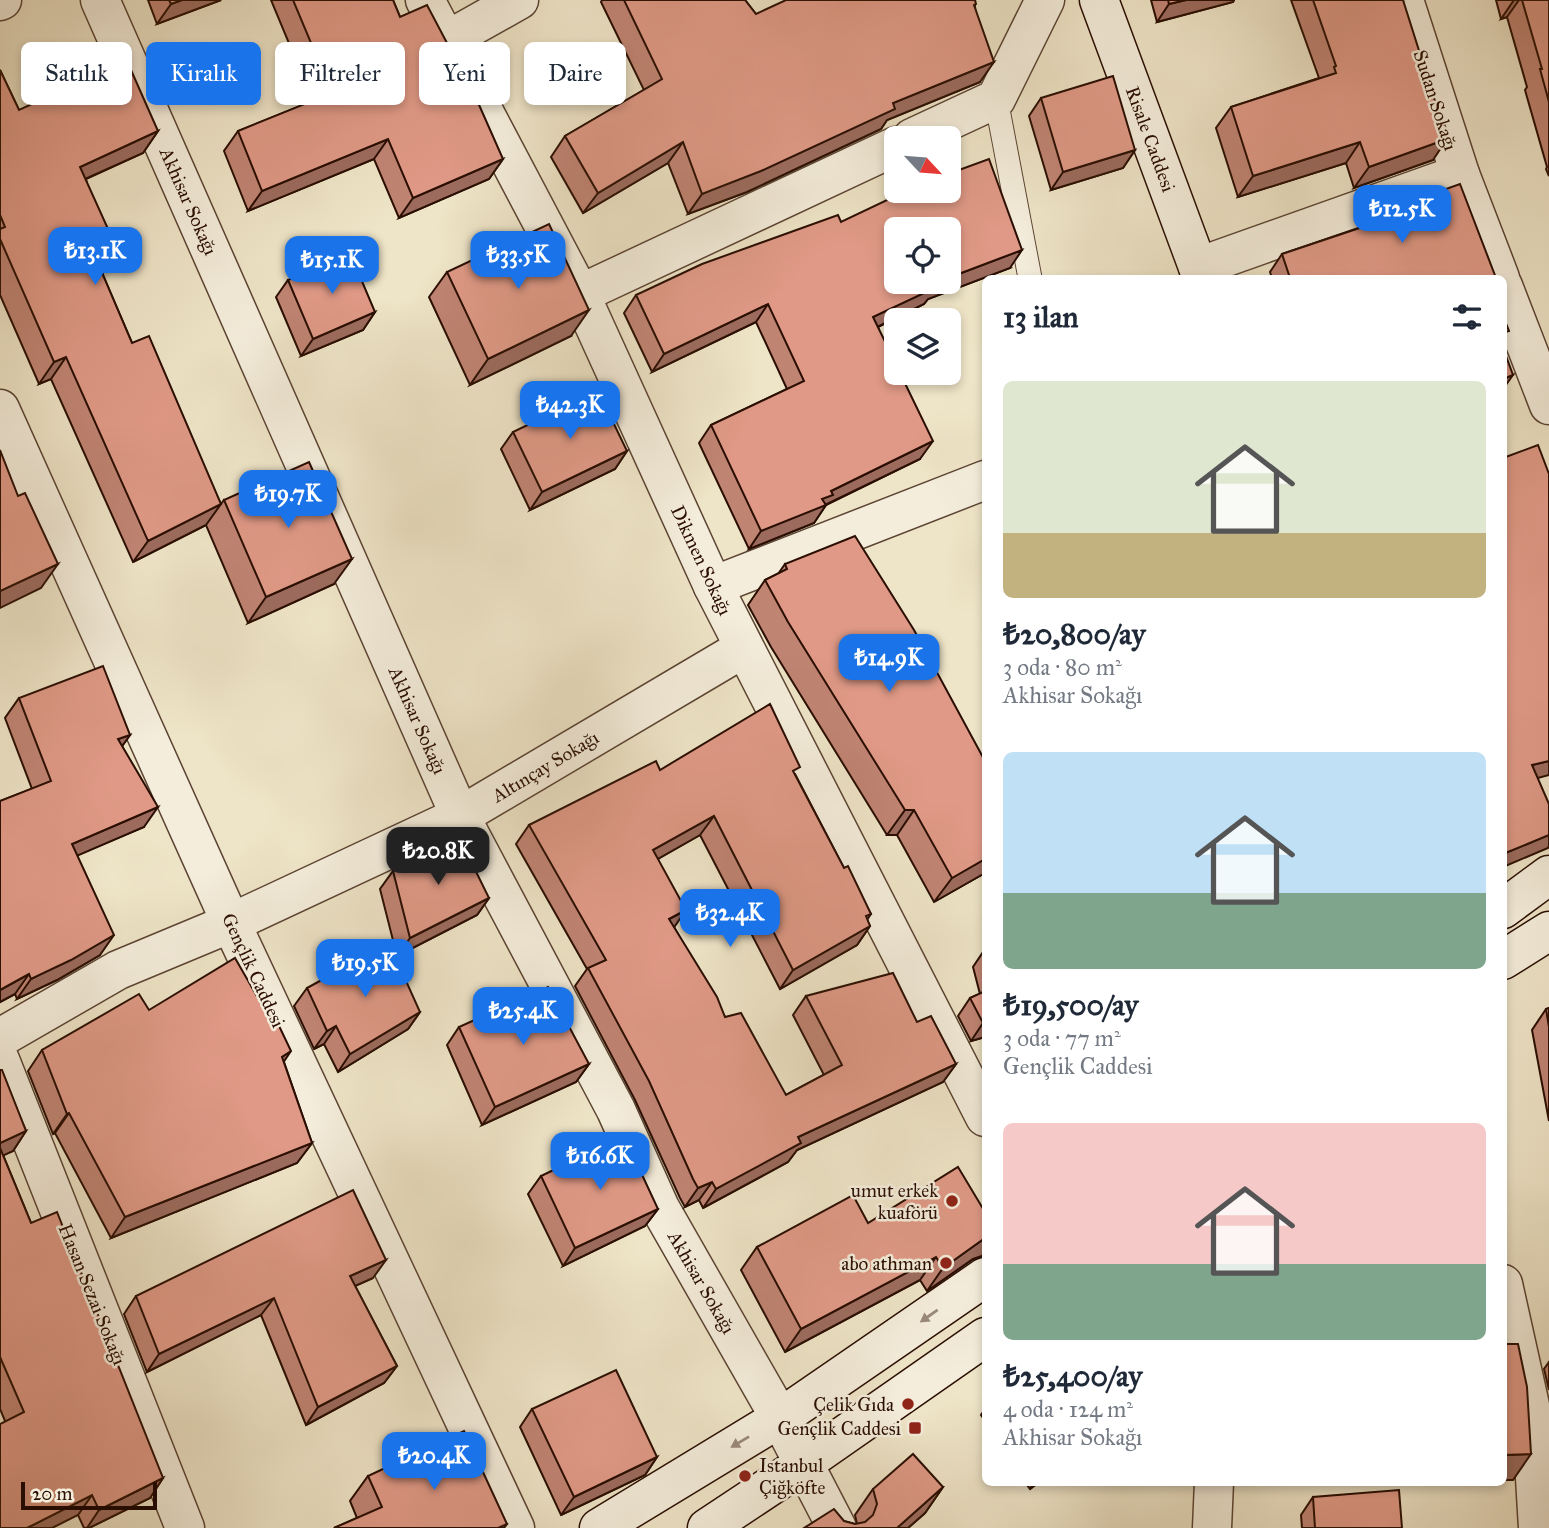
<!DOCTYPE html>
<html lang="tr">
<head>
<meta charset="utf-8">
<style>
  :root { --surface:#fff; --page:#f6f6f7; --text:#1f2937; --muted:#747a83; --accent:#1a73e8 }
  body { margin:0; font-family:"IM FELL Great Primer",serif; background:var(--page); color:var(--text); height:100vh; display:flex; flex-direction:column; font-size:26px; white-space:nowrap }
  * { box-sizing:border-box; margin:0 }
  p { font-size:23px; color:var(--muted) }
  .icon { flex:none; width:38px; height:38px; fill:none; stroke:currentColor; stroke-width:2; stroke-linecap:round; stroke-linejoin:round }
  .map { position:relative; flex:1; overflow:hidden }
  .drawer { position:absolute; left:982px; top:275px; width:525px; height:1211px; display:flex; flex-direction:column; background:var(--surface); border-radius:10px; box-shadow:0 4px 10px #0003 }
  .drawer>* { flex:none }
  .banner { position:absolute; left:21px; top:42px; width:665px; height:63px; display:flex; gap:14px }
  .needle { width:46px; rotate:116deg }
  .buttons { position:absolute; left:884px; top:126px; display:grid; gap:14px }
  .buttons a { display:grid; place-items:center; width:77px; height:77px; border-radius:10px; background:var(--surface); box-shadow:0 4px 10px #0003; font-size:35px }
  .scale { position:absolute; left:21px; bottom:18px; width:136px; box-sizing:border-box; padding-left:7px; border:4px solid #2a0e02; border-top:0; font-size:19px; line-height:24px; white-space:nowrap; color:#2a0e02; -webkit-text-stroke:5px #f4eddb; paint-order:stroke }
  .price { position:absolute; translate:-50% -60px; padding:0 16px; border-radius:14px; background:var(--accent); color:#fff; font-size:23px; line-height:46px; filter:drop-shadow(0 2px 4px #0008) }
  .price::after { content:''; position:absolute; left:50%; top:42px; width:21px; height:16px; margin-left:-10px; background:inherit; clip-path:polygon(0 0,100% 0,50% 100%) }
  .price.current { background:#222; color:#fff }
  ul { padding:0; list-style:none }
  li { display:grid; align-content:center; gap:14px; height:371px; padding:0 21px }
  li span { display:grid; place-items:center; height:217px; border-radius:10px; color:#555 }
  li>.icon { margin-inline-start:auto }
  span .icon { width:126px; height:126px; fill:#fffc; stroke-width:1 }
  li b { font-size:30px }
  h2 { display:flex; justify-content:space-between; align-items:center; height:84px; padding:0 21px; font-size:30px }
  .pill { padding:0 24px; border-radius:10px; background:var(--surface); box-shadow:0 4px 10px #0003; font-size:24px; line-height:63px }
  .pill.current { background:var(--accent); color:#fff }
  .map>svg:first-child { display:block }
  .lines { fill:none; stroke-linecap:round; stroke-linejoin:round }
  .lane-casing { stroke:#5b4433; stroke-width:25 }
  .street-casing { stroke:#5b4433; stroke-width:41 }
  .secondary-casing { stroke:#2a0e02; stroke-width:41 }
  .lane { stroke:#f4eddb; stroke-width:23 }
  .street { stroke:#f4eddb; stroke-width:38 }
  .secondary { stroke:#f4eddb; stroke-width:38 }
  .wall { fill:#c08473; stroke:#2a0e02; stroke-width:2 }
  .shaded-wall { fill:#9c6b5e; stroke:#2a0e02; stroke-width:2 }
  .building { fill:#df9986; stroke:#2a0e02; stroke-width:2 }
  .oneway { fill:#998979 }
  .poi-dot { fill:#8f2418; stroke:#f4eddb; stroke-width:2.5 }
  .labels { text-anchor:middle; stroke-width:5; stroke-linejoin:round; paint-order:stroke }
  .street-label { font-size:19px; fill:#2a0e02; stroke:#f4eddb }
  .poi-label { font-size:19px; fill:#2a0e02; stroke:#f4eddb; text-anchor:end }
</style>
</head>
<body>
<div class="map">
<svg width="1549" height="1528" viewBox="0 0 1549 1528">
  <rect width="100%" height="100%" fill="#eee4c7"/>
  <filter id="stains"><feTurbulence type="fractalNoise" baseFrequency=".00286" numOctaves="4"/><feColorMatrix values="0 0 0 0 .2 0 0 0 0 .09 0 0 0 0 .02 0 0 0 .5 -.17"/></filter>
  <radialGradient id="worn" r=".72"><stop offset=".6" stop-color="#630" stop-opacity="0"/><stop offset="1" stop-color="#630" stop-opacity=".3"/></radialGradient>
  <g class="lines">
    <defs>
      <polyline id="lane" points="996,99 1030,278"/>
      <g id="street">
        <polyline points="100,0 460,816 616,1110 660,1208 780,1418 837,1528"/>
        <polyline points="425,0 580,294 713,586 985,1117"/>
        <polyline points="1404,0 1460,174 1500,278"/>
        <polyline points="0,1 2,0"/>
        <polyline points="446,41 519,0"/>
        <polyline points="912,138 996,99 1045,0"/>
        <polyline points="1198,267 1460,174"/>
        <polyline points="1503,286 1549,405"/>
        <polyline points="580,294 896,146"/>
        <polyline points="0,409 231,923 515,1528"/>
        <polyline points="713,586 985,480"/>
        <polyline points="0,1038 118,970 231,923 460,816 744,648"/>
        <polyline points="0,1060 185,1528"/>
        <polyline points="1503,1284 1531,1410 1538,1528"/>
        <polyline points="1212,1528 1214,1482"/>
      </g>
      <g id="secondary">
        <polyline points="1099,0 1202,278"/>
        <polyline points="1503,909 1549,875"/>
        <polyline points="1503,960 1549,931"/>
        <polyline points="599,1528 780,1418 985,1277"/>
        <polyline points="707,1528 790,1473 985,1337"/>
      </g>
    </defs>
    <use href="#lane" class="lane-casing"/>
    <use href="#street" class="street-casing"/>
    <use href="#secondary" class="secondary-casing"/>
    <use href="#lane" class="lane"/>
    <use href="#street" class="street"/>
    <use href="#secondary" class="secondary"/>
  </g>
  <g class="wall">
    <polygon points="148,0 221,0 157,24"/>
    <polygon points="271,0 393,0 400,17 503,159 489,179 399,218 374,159 248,211 224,151 238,131 313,101"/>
    <polygon points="602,0 745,0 756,14 975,6 980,82 887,120 881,129 747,192 688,214 668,163 583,213 551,157 565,136 644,90 601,2"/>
    <polygon points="1151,0 1234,0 1233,2 1157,22"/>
    <polygon points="1291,0 1403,0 1433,160 1354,188 1346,163 1238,197 1216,128 1231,107 1319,78"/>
    <polygon points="1496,0 1549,0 1549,176 1546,169 1547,167 1525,90 1527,87 1507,17 1501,19"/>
    <polygon points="0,70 19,110 158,131 143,153 86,179 103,273 102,273 132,343 221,504 224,500 334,584 248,623 206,525 133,562 51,379 39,384 0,295"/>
    <polygon points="1041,98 1135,150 1123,168 1051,190 1029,116"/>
    <polygon points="1381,212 1496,278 1272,278 1270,272 1282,254 1373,223"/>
    <polygon points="841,222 1010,268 928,299 924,304 878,327 920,459 826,505 814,523 749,549 699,443 711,425 787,389 756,322 652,372 624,313 636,295"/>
    <polygon points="447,272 571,336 470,385 429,297"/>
    <polygon points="288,280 375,312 363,330 301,356 276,297"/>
    <polygon points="513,432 627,451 615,469 530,510 501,449"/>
    <polygon points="785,564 985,873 934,902 897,835 887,835 771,647 748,605 765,580 778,574"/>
    <polygon points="19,698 130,735 122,746 144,827 77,855 100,955 57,980 17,999 15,994 0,1002 0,801 32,789 5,718"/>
    <polygon points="660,770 795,774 844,868 871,914 867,920 870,926 857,945 780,989 700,835 658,859 674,927 725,1017 786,1095 824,1075 793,1015 806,996 917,1022 956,1064 943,1082 797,1150 788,1162 703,1208 699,1200 685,1207 680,1198 635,1100 575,986 587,969 516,844 529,825"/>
    <polygon points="393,871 489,898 477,915 397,956 380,889"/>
    <polygon points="985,949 985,1037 971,1041 958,1016 970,998 980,994 973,967"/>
    <polygon points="307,988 420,1012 408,1029 338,1072 324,1044 314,1049 294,1006"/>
    <polygon points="1549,1008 1549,1121 1532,1030 1546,1009"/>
    <polygon points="149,1010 284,1062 312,1143 297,1163 111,1238 55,1133 53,1134 28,1071 42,1050"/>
    <polygon points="459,1027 589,1064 576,1082 482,1125 447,1045"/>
    <polygon points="0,1070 26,1131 13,1151 3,1155 31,1223 163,1478 150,1498 89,1528 84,1528 78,1515 5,1421 0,1409"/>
    <polygon points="541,1176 658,1209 645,1226 563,1266 528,1194"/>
    <polygon points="868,1223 982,1256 973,1259 927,1291 920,1280 785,1352 741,1270 757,1247"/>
    <polygon points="373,1278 355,1286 397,1366 384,1383 306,1425 261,1315 147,1372 124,1314 136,1296"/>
    <polygon points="1549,1362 1549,1390 1544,1369"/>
    <polygon points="532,1409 657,1457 645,1475 561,1515 520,1427"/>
    <polygon points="985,1409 985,1421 981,1415"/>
    <polygon points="368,1476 507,1524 504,1528 334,1528 357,1518 350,1501"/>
    <polygon points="1025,1482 1039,1482 1030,1489"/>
    <polygon points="943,1487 925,1513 908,1528 804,1528 844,1521 855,1524 857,1524 855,1515 873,1489"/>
    <polygon points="1313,1497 1402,1528 1302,1528 1301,1515"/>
  </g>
  <g class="shaded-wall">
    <polygon points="182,0 221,0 157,24 171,4"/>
    <polygon points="1186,0 1234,0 1233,2 1157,22 1169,4"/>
    <polygon points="1514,0 1519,0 1507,17 1501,19"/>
    <polygon points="994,62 980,82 887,120 881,129 747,192 688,214 702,194 893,103"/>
    <polygon points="158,131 143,153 65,188 80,167"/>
    <polygon points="388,139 374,159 248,211 262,191"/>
    <polygon points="1447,139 1433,160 1354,188 1369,167"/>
    <polygon points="683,142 668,163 583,213 598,193"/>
    <polygon points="1360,142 1346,163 1238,197 1253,176"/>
    <polygon points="1135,150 1123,168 1051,190 1063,172"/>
    <polygon points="503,159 489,179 399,218 413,198"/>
    <polygon points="1022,250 1010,268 928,299 924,304 861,335 873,317 935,283 939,282 948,282 948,278"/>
    <polygon points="118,251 103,273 82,283 97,261"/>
    <polygon points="768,304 756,322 652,372 664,354"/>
    <polygon points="589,310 571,336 470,385 488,359"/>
    <polygon points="375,312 363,330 301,356 313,339"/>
    <polygon points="66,357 51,379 39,384 54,362"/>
    <polygon points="1513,375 1503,389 1503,379"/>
    <polygon points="933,441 920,459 825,505 826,505 814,523 749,549 761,531 822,499 831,491"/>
    <polygon points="627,451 615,469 530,510 542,492"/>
    <polygon points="221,504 206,525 133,562 148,541"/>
    <polygon points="352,559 334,584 248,623 266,597"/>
    <polygon points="58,564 41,588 0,608 0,591"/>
    <polygon points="130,735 116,755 118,739"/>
    <polygon points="1549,761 1549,775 1519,783 1532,765"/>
    <polygon points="158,807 144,827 58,864 72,844"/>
    <polygon points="905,810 914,810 897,835 887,835"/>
    <polygon points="714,816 700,835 640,869 653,850"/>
    <polygon points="1549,835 1549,846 1548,848 1503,867 1503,854"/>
    <polygon points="985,859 985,873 934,902 952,878"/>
    <polygon points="489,898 477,915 397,956 410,938"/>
    <polygon points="686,910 673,929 669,919"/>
    <polygon points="870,926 857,945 780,989 793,970"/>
    <polygon points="114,935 100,955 57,980 17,999 31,979"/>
    <polygon points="29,974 15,994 0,1002 0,990"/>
    <polygon points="420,1012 408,1029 338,1072 350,1054"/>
    <polygon points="985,1022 985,1037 971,1041 983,1023"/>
    <polygon points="336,1026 324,1044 314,1049 327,1031"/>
    <polygon points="291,1051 277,1072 282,1057"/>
    <polygon points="589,1064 576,1082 482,1125 495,1107"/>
    <polygon points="956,1064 943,1082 797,1150 788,1162 703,1208 716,1189 798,1137"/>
    <polygon points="69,1113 55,1133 53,1134 67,1114"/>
    <polygon points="26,1131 13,1151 0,1157 0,1143"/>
    <polygon points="312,1143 297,1163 111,1238 125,1217"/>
    <polygon points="712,1182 699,1200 685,1207 698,1188"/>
    <polygon points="658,1209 645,1226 563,1266 575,1248"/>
    <polygon points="985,1238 985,1251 982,1256 973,1259 927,1291 943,1268"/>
    <polygon points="936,1257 920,1280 785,1352 801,1329"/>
    <polygon points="386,1260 373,1278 337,1294 350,1276"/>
    <polygon points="274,1298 261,1315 147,1372 159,1354"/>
    <polygon points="397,1366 384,1383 306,1425 318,1407"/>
    <polygon points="1531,1454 1513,1480 1503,1480 1503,1455"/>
    <polygon points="657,1457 645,1475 561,1515 574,1497"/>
    <polygon points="163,1478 150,1498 89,1528 87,1528 99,1510"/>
    <polygon points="1034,1482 1039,1482 1030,1489"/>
    <polygon points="1396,1482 1433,1482 1395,1483"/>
    <polygon points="943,1487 925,1513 908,1528 897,1528"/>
    <polygon points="92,1495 78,1515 52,1528 27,1528"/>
  </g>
  <g class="building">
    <polygon points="169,0 182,0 171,4"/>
    <polygon points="293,0 393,0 400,17 427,5 476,98 503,159 413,198 388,139 262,191 238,131 332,93"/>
    <polygon points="624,0 745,0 756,14 786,0 975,0 976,4 974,5 994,62 893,103 895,109 761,171 702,194 683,142 598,193 565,136 662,79"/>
    <polygon points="1168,0 1186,0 1169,4"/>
    <polygon points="1313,0 1403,0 1447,139 1369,167 1360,142 1253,176 1231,107 1336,73 1334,67 1336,66"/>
    <polygon points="1522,0 1549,0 1549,102 1540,69 1542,69"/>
    <polygon points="127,61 158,131 80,167 118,251 97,261 132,343 149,336 221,504 148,541 66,357 54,362 0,239 0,229 5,227 0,215 0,70 19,110"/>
    <polygon points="1113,76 1135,150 1063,172 1041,98"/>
    <polygon points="989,159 1022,250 948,278 948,229 896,229 896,282 939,282 935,283 937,287 873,317 896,364 896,373 900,373 933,441 831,491 833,495 822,499 826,505 761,531 711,425 804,381 768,304 664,354 636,295 702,264 838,215 841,222 906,191 948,191 948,174"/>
    <polygon points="1460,184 1496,278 1290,278 1282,254 1384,220 1381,212"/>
    <polygon points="549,224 589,310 488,359 447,272"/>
    <polygon points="350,253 375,312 313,339 288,280"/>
    <polygon points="1503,316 1509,331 1503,333"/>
    <polygon points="1503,348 1513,375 1503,379"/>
    <polygon points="598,391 627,451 542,492 513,432"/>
    <polygon points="1538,445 1549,474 1549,761 1532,765 1549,804 1549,835 1503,854 1503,458"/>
    <polygon points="0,450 18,496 25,493 58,564 0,591"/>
    <polygon points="309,462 352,559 266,597 224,500"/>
    <polygon points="855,536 914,630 985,761 985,859 952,878 914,810 905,810 788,622 765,580 787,569 785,564"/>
    <polygon points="103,666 130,735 118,739 158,807 72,844 114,935 71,960 31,979 29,974 0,990 0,801 51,781 19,698"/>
    <polygon points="770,704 800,767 793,771 844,868 848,866 871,914 866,916 870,926 793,970 714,816 653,850 686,910 669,919 717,997 725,1017 741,1013 786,1095 842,1065 806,996 893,973 917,1022 931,1016 956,1064 798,1137 801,1143 716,1189 712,1182 698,1188 693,1179 649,1081 588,968 606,960 529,825 656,761 660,770"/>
    <polygon points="459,837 489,898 410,938 393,871"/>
    <polygon points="389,943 420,1012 350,1054 336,1026 327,1031 307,988"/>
    <polygon points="235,958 265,1010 270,1007 291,1051 282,1057 312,1143 125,1217 69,1113 67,1114 42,1050 139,994 149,1010"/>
    <polygon points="548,987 589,1064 495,1107 459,1027"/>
    <polygon points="985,991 985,1022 983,1023 970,998"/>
    <polygon points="1549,1008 1549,1027 1546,1009"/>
    <polygon points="0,1070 2,1070 26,1131 0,1143"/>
    <polygon points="624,1136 658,1209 575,1248 541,1176"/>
    <polygon points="0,1148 31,1223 57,1212 163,1478 99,1510 92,1495 27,1528 0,1528 0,1424 24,1412 0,1357"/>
    <polygon points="958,1167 985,1212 985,1238 943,1268 936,1257 801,1329 757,1247 853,1195 868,1223"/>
    <polygon points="353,1190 386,1260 350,1276 397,1366 318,1407 274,1298 159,1354 136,1296"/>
    <polygon points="1503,1344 1518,1344 1527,1387 1531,1454 1503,1455"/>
    <polygon points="616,1370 657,1457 574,1497 532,1409"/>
    <polygon points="464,1431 507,1524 498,1528 334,1528 382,1507 368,1476"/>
    <polygon points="913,1454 943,1487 897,1528 804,1528 834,1509 844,1521 855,1524 865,1522 873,1515 877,1504 873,1489"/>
    <polygon points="1399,1490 1402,1528 1315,1528 1313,1497"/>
  </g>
  <defs><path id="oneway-solid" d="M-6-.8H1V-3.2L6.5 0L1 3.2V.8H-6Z" transform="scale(1.75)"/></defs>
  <g class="oneway">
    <use href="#oneway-solid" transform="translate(929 1316) rotate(145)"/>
    <use href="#oneway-solid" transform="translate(740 1442) rotate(149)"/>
  </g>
  <g class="poi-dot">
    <circle cx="952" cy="1201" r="7"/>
    <circle cx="946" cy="1263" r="7"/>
    <circle cx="908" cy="1404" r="7"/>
    <rect x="908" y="1421" width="14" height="14" rx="3.5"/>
    <circle cx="745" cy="1476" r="7"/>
  </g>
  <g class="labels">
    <g class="street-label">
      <text transform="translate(1436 100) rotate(72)" y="7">Sudan Sokağı</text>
      <text transform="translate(1151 139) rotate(70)" y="7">Risale Caddesi</text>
      <text transform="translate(189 201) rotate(66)" y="7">Akhisar Sokağı</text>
      <text transform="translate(702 560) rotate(65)" y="7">Dikmen Sokağı</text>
      <text transform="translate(418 720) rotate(66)" y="7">Akhisar Sokağı</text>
      <text transform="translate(545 766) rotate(-31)" y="7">Altınçay Sokağı</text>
      <text transform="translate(254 970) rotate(65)" y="7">Gençlik Caddesi</text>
      <text transform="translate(702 1282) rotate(60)" y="7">Akhisar Sokağı</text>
      <text transform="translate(93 1294) rotate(68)" y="7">Hasan Sezai Sokağı</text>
    </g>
    <g class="poi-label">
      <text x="938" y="1197">umut erkek<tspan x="938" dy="22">kuaförü</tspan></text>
      <text x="932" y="1270">abo athman</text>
      <text x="894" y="1411">Çelik Gıda</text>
      <text x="901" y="1435">Gençlik Caddesi</text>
      <text x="759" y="1472" text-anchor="start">Istanbul<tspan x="759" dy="22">Çiğköfte</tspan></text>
    </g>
  </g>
  <rect width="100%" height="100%" filter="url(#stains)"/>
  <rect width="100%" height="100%" fill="url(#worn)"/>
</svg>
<div class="buttons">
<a><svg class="needle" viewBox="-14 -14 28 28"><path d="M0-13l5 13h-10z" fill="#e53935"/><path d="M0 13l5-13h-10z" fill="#747a83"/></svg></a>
<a><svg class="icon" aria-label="locate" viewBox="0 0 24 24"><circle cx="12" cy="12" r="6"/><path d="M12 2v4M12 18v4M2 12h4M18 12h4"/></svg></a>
<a><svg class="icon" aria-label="layers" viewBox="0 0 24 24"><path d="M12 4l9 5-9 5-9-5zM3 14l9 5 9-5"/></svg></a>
</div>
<div class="scale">20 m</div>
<b class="price" style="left:1402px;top:245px">₺12.5K</b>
<b class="price" style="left:95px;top:287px">₺13.1K</b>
<b class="price" style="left:518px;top:291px">₺33.5K</b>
<b class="price" style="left:332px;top:296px">₺15.1K</b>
<b class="price" style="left:570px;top:441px">₺42.3K</b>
<b class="price" style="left:288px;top:530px">₺19.7K</b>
<b class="price" style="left:889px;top:694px">₺14.9K</b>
<b class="price current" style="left:438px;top:887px">₺20.8K</b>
<b class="price" style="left:730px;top:949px">₺32.4K</b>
<b class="price" style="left:365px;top:999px">₺19.5K</b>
<b class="price" style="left:523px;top:1047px">₺25.4K</b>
<b class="price" style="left:600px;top:1192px">₺16.6K</b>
<b class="price" style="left:434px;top:1492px">₺20.4K</b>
<div class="banner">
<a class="pill">Satılık</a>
<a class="pill current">Kiralık</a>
<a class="pill">Filtreler</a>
<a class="pill">Yeni</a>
<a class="pill">Daire</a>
</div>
<section class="drawer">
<h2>13 ilan<svg class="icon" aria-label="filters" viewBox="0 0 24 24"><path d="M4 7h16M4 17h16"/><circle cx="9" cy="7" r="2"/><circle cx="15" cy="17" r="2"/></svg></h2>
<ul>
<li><span style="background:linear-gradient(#dfe7d0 70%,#c2b280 0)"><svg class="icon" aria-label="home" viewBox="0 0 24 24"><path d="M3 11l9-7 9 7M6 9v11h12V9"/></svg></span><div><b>₺20,800/ay</b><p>3 oda · 80 m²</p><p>Akhisar Sokağı</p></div></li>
<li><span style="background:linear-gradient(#bfe0f5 65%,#7fa58c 0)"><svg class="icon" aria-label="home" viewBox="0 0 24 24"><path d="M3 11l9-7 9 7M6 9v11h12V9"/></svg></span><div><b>₺19,500/ay</b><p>3 oda · 77 m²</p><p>Gençlik Caddesi</p></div></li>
<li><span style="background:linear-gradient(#f6c9c9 65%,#7fa58c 0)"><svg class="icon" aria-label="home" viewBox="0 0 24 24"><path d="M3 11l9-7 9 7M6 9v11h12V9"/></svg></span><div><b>₺25,400/ay</b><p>4 oda · 124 m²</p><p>Akhisar Sokağı</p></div></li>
</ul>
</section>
</div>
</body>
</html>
